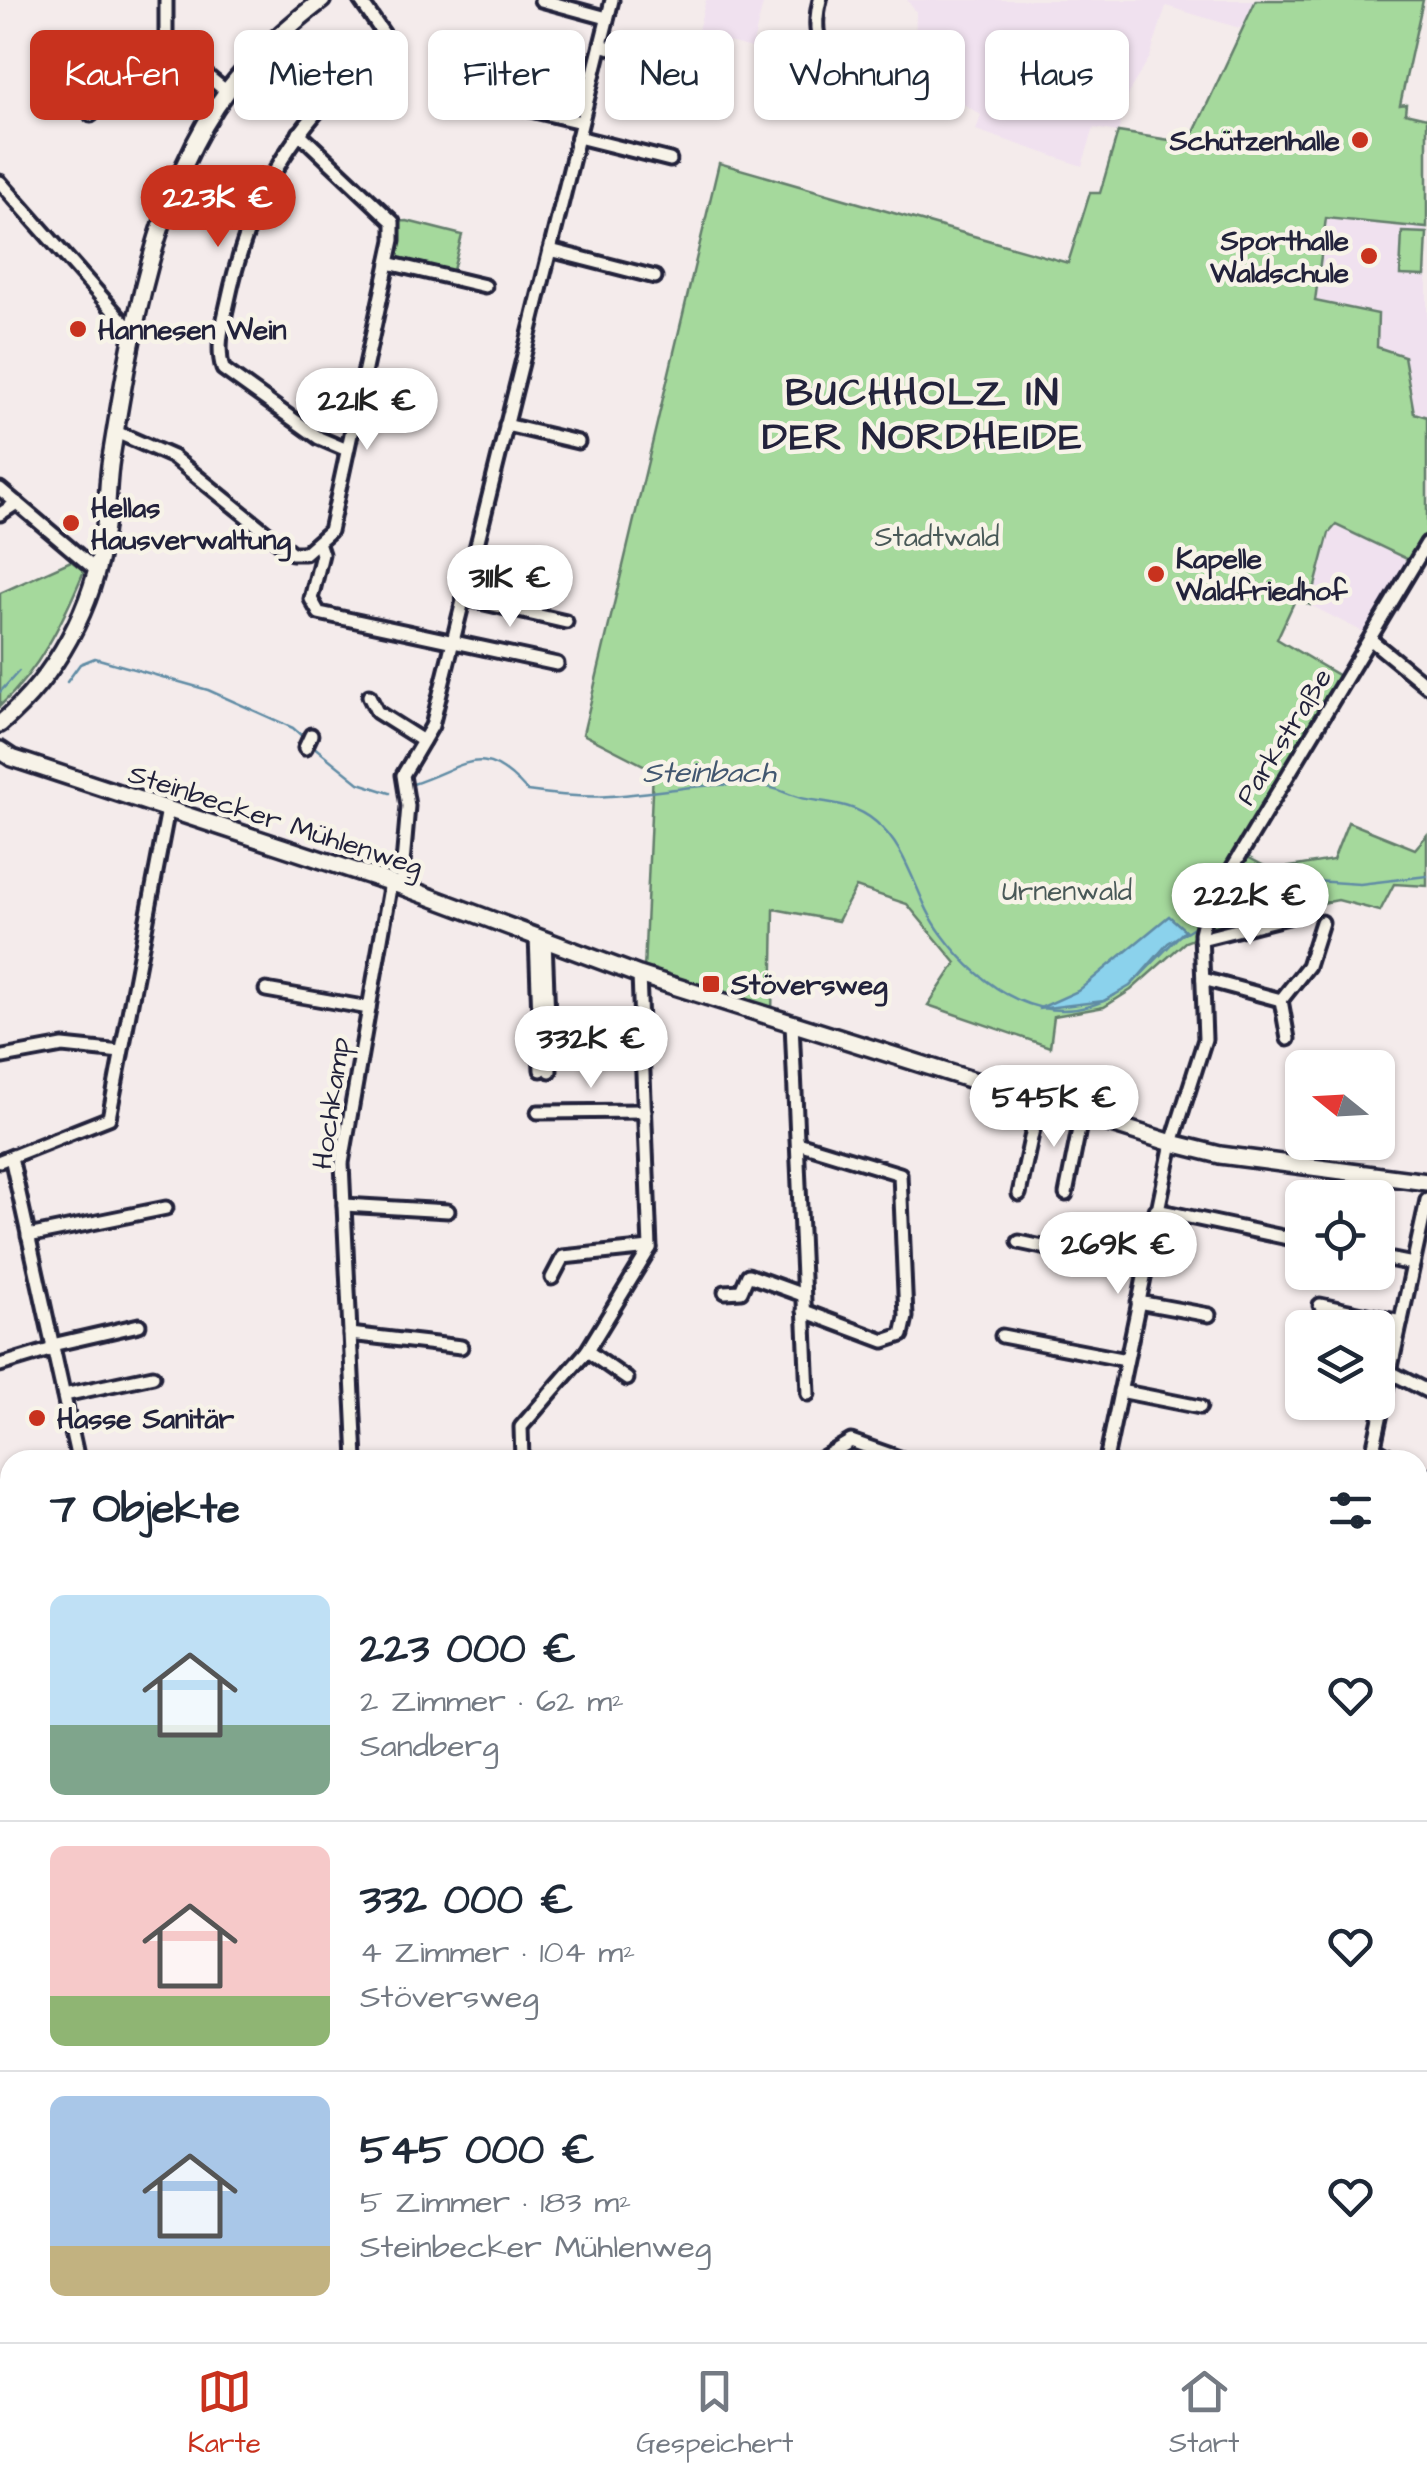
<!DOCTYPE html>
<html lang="de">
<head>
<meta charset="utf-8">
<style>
  :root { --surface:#fff; --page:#f6f6f7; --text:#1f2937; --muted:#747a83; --line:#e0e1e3; --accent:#c8321e }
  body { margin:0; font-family:"Architects Daughter",sans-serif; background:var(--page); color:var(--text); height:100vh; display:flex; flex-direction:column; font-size:38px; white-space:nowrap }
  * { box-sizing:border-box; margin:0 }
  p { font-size:32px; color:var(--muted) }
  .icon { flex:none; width:55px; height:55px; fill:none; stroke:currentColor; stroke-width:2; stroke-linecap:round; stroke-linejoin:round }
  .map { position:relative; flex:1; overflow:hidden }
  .side { position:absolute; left:0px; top:1450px; width:1428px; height:892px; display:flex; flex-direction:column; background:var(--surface); border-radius:30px 30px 0 0; box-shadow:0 2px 8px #0004 }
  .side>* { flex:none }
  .banner { position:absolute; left:30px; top:30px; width:1368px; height:90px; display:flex; gap:20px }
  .needle { width:65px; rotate:288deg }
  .tools { position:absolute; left:1285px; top:1050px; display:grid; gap:20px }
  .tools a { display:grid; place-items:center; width:110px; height:110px; border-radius:15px; background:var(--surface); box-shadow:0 2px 8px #0004; font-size:50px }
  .price { position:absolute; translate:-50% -85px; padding:0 22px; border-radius:35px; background:#fff; color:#222; font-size:32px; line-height:65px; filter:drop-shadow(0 2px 5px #0008) }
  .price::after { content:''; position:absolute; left:50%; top:60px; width:30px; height:22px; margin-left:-15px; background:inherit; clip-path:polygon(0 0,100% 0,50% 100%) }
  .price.current { background:var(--accent); color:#fff }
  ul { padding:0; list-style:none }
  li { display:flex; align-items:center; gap:30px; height:250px; padding:0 50px }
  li+li { border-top:2px solid var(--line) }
  li span { display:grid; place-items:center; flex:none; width:280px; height:200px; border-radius:15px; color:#555 }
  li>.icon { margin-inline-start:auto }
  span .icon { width:120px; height:120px; fill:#fffc; stroke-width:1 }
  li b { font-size:42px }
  h2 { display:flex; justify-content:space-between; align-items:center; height:120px; padding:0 50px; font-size:42px }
  .tag { padding:0 35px; border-radius:15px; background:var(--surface); box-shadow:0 2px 8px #0004; font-size:35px; line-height:90px }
  .tag.current { background:var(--accent); color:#fff }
  .menu { display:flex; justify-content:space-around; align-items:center; height:140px; border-top:2px solid var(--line); background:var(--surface); font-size:28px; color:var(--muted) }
  .menu a { display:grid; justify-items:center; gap:5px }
  .menu .current { color:var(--accent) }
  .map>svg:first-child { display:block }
  .built { fill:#f0e1ef }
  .green { fill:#a5d99c; stroke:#647e6c; stroke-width:2.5 }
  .water { fill:#8bd2ec; stroke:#618ca5; stroke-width:2.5 }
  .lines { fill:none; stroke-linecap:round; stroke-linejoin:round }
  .stream { stroke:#618ca5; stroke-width:2.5 }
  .minor-casing { stroke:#22223b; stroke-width:19 }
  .tertiary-casing { stroke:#22223b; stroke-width:22 }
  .minor { stroke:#f7f3e8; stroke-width:11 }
  .tertiary { stroke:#f7f3e8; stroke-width:15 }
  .poi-dot { fill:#c8321e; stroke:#f7f3e8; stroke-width:4 }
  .labels { text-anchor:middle; stroke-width:9; stroke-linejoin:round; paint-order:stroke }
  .poi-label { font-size:28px; font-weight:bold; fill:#22223b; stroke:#f7f3e8; text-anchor:start }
  .park-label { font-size:28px; fill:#495958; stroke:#f7f3e8 }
  .street-label { font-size:28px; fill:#22223b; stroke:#f7f3e8 }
  .water-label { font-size:30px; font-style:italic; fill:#425770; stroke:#f7f3e8 }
  .district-label { font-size:38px; font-weight:bold; letter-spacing:2.5px; fill:#22223b; stroke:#f7f3e8 }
</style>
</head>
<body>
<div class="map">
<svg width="1427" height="2342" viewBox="0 0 1427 2342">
  <rect width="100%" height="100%" fill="#f4ebeb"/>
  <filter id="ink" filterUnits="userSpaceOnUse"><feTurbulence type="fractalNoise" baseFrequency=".01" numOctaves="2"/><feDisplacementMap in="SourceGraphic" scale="20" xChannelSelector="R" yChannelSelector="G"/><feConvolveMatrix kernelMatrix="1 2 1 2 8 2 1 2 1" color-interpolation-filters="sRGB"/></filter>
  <g filter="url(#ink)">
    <g class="built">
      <polygon points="706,0 764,0 752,48 697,34"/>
      <polygon points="907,0 1256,0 1243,29 1166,6 1150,57 1131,88 1118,132 1094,128 1082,166 976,130 981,115 940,89 923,70 915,48 916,12"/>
      <polygon points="1326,218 1427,228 1427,417 1414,413 1404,356 1377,348 1315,302"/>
      <polygon points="1335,525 1415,563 1373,637 1310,605 1329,533"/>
    </g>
    <g class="green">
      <polygon points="1256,0 1423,0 1400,105 1406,104 1405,113 1427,118 1427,228 1326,218 1315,301 1378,314 1377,347 1404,356 1414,413 1427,417 1427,543 1415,563 1336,525 1329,533 1310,605 1296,598 1277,639 1346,680 1240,853 1272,870 1333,860 1348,822 1415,849 1427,835 1427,886 1394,884 1380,911 1338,900 1251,917 1185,942 1131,990 1104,1007 1054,1016 1050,1047 928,1005 956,963 907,904 856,887 838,921 774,909 772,1017 644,971 653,770 583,734 719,163 1068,263 1090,193 1100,193 1118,132 1189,143"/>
      <polygon points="407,221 462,235 451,278 388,263 393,222"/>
      <polygon points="1402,232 1427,233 1425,276 1400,275"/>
      <path d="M71,561L84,571C63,621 40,669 0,706V593Z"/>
      <polygon points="0,2061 10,2073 10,2279 0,2282"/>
    </g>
    <polygon class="water" points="1169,916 1185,930 1130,986 1104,1001 1038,1009 1078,991"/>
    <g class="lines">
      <g class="stream">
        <polyline points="67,682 80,664 95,658 208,690 293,728 303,737"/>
        <polyline points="0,692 19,671"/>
        <polyline points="313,746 359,783 390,793"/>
        <path d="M413,784C467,766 482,740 527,791C555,795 583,798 610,796C661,793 711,780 762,786C777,787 791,797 806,799C832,803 855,804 876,822C911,852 915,898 941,933C981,988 1047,1035 1115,995"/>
        <polyline points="1210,921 1251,908 1299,880 1360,884 1427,876"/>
        <polyline points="1134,982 1168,943 1194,927"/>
      </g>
      <defs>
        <g id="minor">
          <polyline points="166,0 166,42 227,92"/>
          <polyline points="541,0 607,18"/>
          <path d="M820,0C805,59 843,70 891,83"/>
          <polyline points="601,45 691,72"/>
          <polyline points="485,99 581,122"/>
          <polyline points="91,115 166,42"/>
          <polyline points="578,137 670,160"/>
          <polyline points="0,182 135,335"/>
          <polyline points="550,250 655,277"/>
          <polyline points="388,263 485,286"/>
          <polyline points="506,425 578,442"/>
          <polyline points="116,432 173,457 292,553 305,553 330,531 393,240 393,222 299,133"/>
          <path d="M347,450L319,438L223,369C216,346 223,324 228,301C244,226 272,160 325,103C344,81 379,65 385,36L360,0"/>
          <polyline points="0,489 97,571"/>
          <polyline points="0,514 17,503"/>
          <polyline points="319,545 322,554 311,599 319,613 557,664"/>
          <polyline points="474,553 525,564"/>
          <polyline points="463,598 566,622"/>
          <polyline points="1371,640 1427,686"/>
          <polyline points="369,696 377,712 423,741"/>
          <polyline points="305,748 311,735"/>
          <polyline points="401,886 408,806 403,775 432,726 612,0"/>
          <polyline points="536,936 541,1070"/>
          <polyline points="545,939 550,1071"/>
          <polyline points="1201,939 1288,917"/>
          <polyline points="1203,979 1281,1000"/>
          <polyline points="266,990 369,1008"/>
          <polyline points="792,1023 808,1394"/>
          <polyline points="1288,1039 1281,1000 1308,966 1322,922"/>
          <polyline points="3,1057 63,1046 121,1052"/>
          <polyline points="538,1112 645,1111"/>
          <polyline points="798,1143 900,1174 906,1317 902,1335 884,1341 804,1311"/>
          <polyline points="11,1157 78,1460"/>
          <polyline points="0,1161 109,1118 168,809"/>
          <polyline points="1019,1194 1039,1101"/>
          <polyline points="1066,1194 1082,1114"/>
          <polyline points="344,1205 448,1211"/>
          <polyline points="1156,1210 1302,1241"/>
          <polyline points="28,1236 166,1208"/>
          <polyline points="1019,1242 1145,1269"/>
          <polyline points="1378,1257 1413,1264"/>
          <polyline points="552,1278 563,1257 650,1248"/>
          <polyline points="725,1292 741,1291 748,1275 803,1295"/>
          <polyline points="1138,1302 1209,1315"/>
          <polyline points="1320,1305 1401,1322"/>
          <polyline points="350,1334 461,1347"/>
          <polyline points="1002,1336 1126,1360"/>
          <polyline points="52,1345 139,1325"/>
          <polyline points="587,1351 627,1379"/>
          <polyline points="0,1365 53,1349"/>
          <polyline points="1390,1372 1427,1391"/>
          <polyline points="1120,1391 1200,1407"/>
          <polyline points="64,1395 153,1376"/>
          <polyline points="1374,1448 1397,1460"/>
          <polyline points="356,1460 342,1163 391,882"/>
          <polyline points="522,1460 521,1427 587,1351 650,1248 639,975"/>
          <polyline points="819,1460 851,1441 905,1460"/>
          <polyline points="1106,1460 1172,1143 1205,1039 1201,933 1206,912 1427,543"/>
          <polyline points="1371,1460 1427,1200"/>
          <polyline points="1418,1471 1427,1476"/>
          <polyline points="0,1629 10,1640"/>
          <polyline points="1418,1669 1427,1674"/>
          <polyline points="0,1805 10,1803"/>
          <polyline points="0,1957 10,1949"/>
          <polyline points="0,1976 10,1988"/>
          <polyline points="1418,2001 1427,2006"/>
          <polyline points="1418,2070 1427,2051"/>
          <polyline points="1418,2146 1427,2150"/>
          <polyline points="1418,2186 1427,2177"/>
          <polyline points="283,2332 289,2342"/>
          <polyline points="751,2332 759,2342"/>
          <polyline points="1110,2332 1118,2342"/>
          <polyline points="350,2342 362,2332"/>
          <polyline points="473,2342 483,2334 491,2342"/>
          <polyline points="648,2342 658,2332"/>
          <polyline points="702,2342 705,2332"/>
        </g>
        <g id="tertiary">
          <path d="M0,724C57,676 94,606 104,534C108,508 107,483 111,458C130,340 155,186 228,90C255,55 287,27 322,0"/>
          <polyline points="0,750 12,758 401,886 639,975 1172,1143 1220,1155 1427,1182"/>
        </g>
      </defs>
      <use href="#minor" class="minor-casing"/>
      <use href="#tertiary" class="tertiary-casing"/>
      <use href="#minor" class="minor"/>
      <use href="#tertiary" class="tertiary"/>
    </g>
  </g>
  <g class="poi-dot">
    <circle cx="1360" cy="140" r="10"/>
    <circle cx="1369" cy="256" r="10"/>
    <circle cx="78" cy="329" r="10"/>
    <circle cx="71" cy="523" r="10"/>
    <circle cx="1156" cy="574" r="10"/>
    <rect x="701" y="974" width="20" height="20" rx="5"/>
    <circle cx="37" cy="1418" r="10"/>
  </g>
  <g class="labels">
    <g class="poi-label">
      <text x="1340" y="150" text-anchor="end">Schützenhalle</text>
      <text x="1349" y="250" text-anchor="end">Sporthalle<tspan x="1349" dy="32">Waldschule</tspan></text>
      <text x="98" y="339">Hannesen Wein</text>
      <text x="91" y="517">Hellas<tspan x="91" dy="32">Hausverwaltung</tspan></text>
      <text x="1176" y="568">Kapelle<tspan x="1176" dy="32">Waldfriedhof</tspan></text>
      <text x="731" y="994">Stöversweg</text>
      <text x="57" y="1428">Hasse Sanitär</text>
    </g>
    <g class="park-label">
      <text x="937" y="546">Stadtwald</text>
      <text x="1067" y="900">Urnenwald</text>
    </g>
    <g class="street-label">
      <text transform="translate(1283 736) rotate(-58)" y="10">Parkstraße</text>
      <text transform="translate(276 819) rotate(18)" y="10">Steinbecker Mühlenweg</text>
      <text transform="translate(330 1103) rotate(-82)" y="10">Hochkamp</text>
    </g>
    <g class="water-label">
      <text x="709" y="782">Steinbach</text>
    </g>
    <g class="district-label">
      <text x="923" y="405">BUCHHOLZ IN<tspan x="923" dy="44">DER NORDHEIDE</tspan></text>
    </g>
  </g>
</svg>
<div class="tools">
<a><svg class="needle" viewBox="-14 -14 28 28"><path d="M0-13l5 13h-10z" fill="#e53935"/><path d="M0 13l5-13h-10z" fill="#747a83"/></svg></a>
<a><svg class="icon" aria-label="locate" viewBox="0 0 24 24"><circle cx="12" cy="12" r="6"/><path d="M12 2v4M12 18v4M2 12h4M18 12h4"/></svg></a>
<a><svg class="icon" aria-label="layers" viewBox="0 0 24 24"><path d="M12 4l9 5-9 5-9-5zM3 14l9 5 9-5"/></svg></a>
</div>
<b class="price current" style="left:218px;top:250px">223K €</b>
<b class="price" style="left:367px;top:453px">221K €</b>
<b class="price" style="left:510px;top:630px">311K €</b>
<b class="price" style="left:1250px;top:948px">222K €</b>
<b class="price" style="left:591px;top:1091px">332K €</b>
<b class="price" style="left:1054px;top:1150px">545K €</b>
<b class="price" style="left:1118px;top:1297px">269K €</b>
<div class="banner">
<a class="tag current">Kaufen</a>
<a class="tag">Mieten</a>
<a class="tag">Filter</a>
<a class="tag">Neu</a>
<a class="tag">Wohnung</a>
<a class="tag">Haus</a>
</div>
<section class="side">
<h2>7 Objekte<svg class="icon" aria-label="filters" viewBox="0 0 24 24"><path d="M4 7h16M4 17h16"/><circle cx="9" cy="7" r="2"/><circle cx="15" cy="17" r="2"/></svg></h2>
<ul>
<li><span style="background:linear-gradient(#bfe0f5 65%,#7fa58c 0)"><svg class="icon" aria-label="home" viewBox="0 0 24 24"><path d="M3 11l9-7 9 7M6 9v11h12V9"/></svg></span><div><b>223 000 €</b><p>2 Zimmer · 62 m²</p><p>Sandberg</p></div><svg class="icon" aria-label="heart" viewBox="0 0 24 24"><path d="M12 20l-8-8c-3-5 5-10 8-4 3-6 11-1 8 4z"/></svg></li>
<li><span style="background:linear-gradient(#f6c9c9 75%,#8fb573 0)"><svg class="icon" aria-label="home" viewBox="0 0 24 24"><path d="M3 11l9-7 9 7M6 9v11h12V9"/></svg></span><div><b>332 000 €</b><p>4 Zimmer · 104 m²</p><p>Stöversweg</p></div><svg class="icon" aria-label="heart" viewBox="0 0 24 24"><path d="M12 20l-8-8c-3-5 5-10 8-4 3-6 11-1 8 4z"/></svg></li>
<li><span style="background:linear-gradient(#a9c7e8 75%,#c2b280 0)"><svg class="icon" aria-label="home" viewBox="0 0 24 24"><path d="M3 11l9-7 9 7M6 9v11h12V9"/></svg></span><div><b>545 000 €</b><p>5 Zimmer · 183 m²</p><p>Steinbecker Mühlenweg</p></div><svg class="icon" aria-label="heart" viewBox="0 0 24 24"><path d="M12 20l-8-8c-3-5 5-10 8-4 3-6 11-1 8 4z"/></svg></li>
</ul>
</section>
</div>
<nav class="menu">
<a class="current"><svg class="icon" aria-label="map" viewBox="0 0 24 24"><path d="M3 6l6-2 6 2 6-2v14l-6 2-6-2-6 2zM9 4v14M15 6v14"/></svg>Karte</a>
<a><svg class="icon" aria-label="saved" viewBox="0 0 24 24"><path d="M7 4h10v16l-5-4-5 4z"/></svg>Gespeichert</a>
<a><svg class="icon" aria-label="home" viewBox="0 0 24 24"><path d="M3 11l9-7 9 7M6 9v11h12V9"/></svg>Start</a>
</nav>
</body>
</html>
